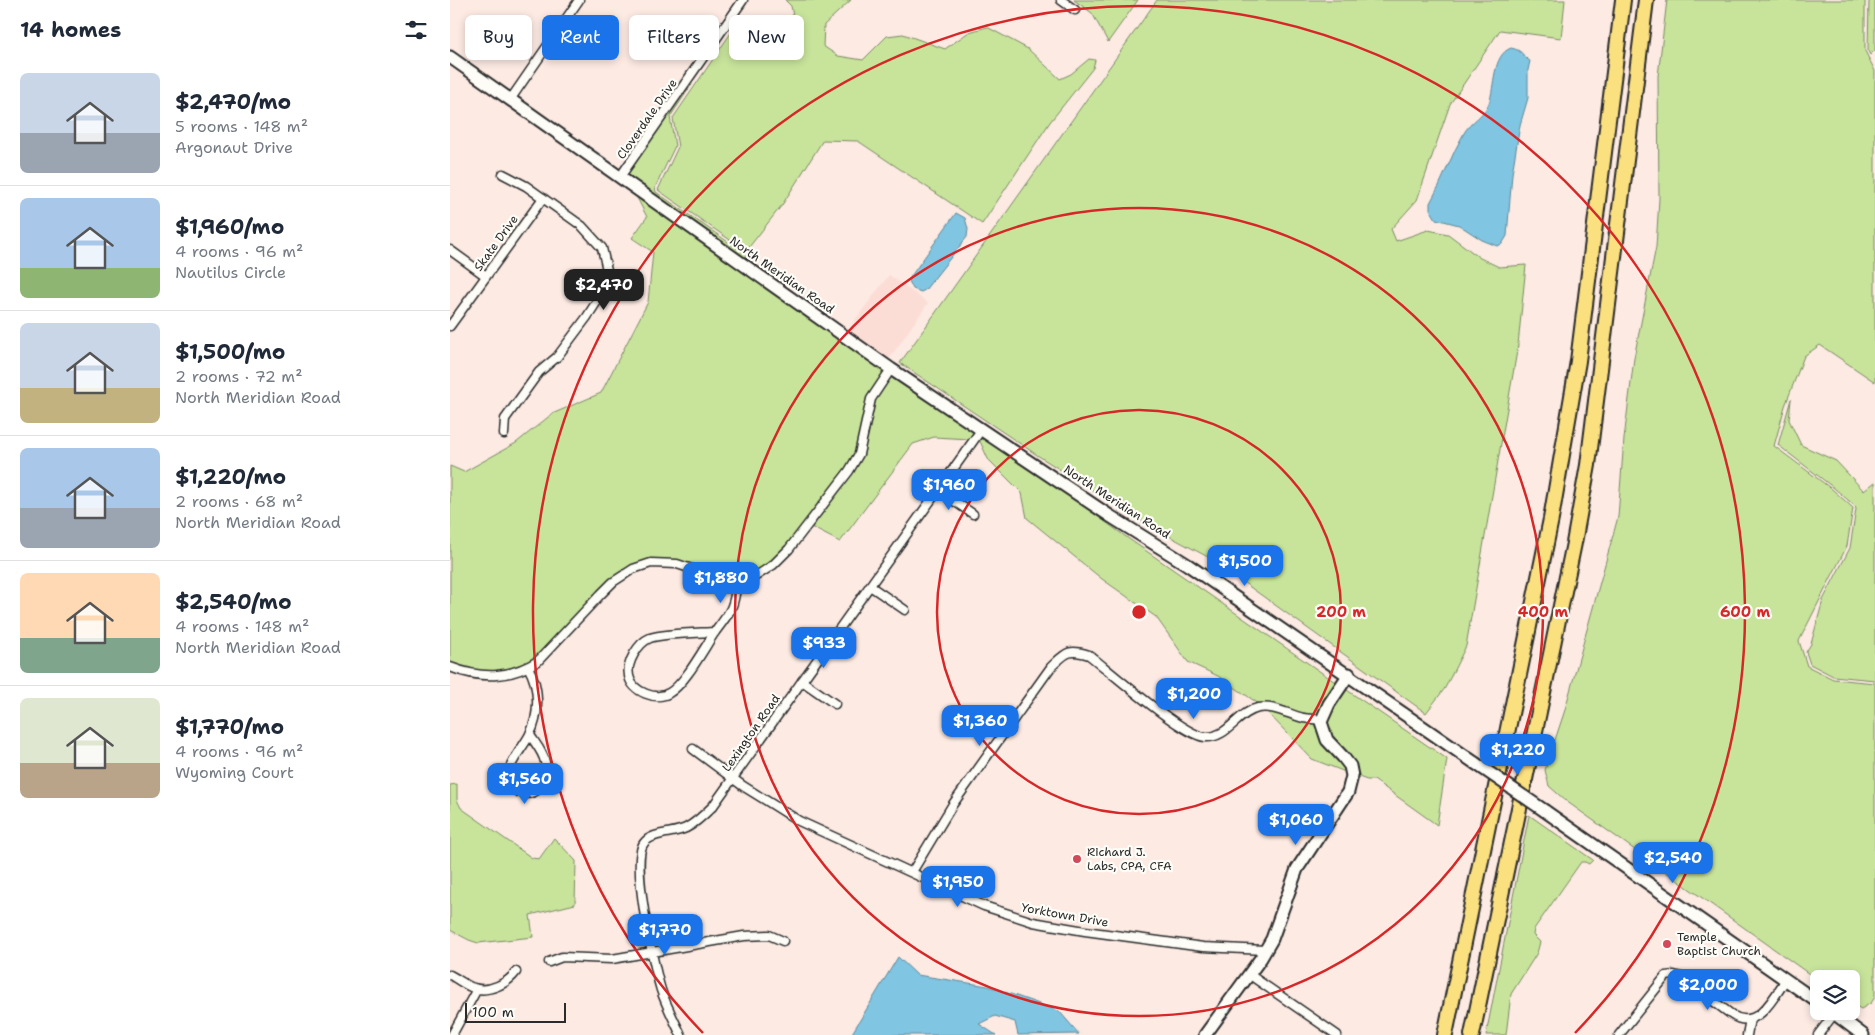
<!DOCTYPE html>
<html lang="en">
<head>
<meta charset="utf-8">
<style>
  :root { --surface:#fff; --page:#f6f6f7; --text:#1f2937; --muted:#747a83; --line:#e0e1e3; --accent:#1a73e8 }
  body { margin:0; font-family:"Shantell Sans",sans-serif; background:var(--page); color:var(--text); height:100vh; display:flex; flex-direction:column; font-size:19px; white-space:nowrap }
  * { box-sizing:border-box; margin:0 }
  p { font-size:16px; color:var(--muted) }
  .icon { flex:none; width:28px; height:28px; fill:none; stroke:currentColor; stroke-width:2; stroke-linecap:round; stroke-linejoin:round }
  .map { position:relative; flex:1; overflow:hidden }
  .details { display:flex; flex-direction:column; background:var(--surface); width:450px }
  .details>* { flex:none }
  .guide { position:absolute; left:15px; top:15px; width:475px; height:45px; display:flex; gap:10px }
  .tools { position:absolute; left:1360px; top:970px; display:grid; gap:10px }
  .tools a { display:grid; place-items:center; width:50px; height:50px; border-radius:8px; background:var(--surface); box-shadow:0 2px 8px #0003; font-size:25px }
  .scale { position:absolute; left:15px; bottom:12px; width:101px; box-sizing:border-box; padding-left:5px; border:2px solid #2b2b2b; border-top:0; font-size:14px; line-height:18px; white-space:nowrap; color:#2b2b2b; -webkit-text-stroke:4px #fdfcf7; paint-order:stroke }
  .price { position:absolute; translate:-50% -42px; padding:0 11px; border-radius:10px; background:var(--accent); color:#fff; font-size:16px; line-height:32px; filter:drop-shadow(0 1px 2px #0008) }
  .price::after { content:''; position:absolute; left:50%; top:30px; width:15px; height:11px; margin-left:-8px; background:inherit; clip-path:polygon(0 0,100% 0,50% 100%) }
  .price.active { background:#222; color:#fff }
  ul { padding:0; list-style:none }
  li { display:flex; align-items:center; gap:15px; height:125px; padding:0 20px }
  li+li { border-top:1px solid var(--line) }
  li span { display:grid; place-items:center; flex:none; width:140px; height:100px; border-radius:8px; color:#555 }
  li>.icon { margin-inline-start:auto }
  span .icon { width:60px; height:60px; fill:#fffc; stroke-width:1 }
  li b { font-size:21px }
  h2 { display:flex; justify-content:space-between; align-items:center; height:60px; padding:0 20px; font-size:21px }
  .chip { padding:0 18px; border-radius:8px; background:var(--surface); box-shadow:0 2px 8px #0003; font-size:18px; line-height:45px }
  .chip.active { background:var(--accent); color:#fff }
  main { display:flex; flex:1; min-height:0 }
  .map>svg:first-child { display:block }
  .built { fill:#fbddd5 }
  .green { fill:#c8e49b; stroke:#7a8863 }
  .water { fill:#80c5e1; stroke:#5e8798 }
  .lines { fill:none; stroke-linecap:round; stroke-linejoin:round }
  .street-casing { stroke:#2b2b2b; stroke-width:11 }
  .secondary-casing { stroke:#2b2b2b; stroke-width:15 }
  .highway-casing { stroke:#2b2b2b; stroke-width:18 }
  .street { stroke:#fdfcf7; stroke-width:8 }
  .secondary { stroke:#fdfcf7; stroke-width:11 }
  .highway { stroke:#fbe080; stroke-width:14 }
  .secondary-bridge-casing { stroke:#2b2b2b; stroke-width:15; stroke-linecap:butt }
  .secondary-bridge { stroke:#fdfcf7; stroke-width:11 }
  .ring { fill:none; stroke:#d62828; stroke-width:2.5 }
  .poi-dot { fill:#d1495b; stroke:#fdfcf7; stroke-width:2 }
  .labels { text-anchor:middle; stroke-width:4.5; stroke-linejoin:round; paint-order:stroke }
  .street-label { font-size:12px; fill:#2b2b2b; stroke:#fdfcf7 }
  .poi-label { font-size:12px; fill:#2b2b2b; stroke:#fdfcf7; text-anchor:start }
  .centre { fill:#d62828; stroke:#fdfcf7; stroke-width:2.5 }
  .ring-label { font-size:15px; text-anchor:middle; font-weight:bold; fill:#d62828; stroke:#fdfcf7; stroke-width:4.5; stroke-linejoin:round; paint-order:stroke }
</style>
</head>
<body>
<main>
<section class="details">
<h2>14 homes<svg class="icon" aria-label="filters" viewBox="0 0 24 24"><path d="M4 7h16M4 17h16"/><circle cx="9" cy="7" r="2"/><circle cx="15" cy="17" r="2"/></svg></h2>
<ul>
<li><span style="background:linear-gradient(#c9d6e8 60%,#9aa5b1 0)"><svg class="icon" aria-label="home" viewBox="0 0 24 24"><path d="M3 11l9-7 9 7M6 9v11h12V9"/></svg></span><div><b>$2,470/mo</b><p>5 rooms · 148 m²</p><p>Argonaut Drive</p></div></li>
<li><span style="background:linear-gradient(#a9c7e8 70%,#8fb573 0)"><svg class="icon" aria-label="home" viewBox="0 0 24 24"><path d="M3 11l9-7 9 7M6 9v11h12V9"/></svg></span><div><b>$1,960/mo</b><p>4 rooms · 96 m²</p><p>Nautilus Circle</p></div></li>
<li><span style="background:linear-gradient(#c9d6e8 65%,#c2b280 0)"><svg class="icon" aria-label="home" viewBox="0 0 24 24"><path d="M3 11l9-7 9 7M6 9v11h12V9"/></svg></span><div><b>$1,500/mo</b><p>2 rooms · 72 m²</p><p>North Meridian Road</p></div></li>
<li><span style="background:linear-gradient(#a9c7e8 60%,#9aa5b1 0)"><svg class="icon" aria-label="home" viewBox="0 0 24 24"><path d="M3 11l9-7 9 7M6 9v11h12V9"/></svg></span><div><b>$1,220/mo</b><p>2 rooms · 68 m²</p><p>North Meridian Road</p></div></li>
<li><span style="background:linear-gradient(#ffd9b3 65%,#7fa58c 0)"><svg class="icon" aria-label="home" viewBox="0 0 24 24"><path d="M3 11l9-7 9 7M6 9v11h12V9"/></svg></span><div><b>$2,540/mo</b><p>4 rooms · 148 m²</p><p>North Meridian Road</p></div></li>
<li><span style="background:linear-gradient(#dfe7d0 65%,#b9a48a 0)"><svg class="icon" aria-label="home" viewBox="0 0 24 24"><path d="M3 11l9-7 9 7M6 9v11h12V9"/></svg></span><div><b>$1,770/mo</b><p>4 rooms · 96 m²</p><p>Wyoming Court</p></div></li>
</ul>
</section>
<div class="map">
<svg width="1425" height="1035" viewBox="0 0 1425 1035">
  <rect width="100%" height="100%" fill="#fceae3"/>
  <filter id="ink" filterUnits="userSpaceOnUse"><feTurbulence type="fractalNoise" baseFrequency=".02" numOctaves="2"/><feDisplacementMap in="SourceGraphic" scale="10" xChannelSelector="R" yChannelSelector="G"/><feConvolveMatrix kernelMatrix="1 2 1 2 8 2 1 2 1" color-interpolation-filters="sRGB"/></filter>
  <g filter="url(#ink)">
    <polygon class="built" points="439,275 478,303 437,362 396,332"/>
    <g class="green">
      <polygon points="335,0 401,0 374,25 373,46 388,56 413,60 437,36 453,34 495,49 519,32 537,27 578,49 610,79 621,74 639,59 645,60 643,68 600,122 532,224 408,141 373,140 332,205 296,251 208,190 228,147 223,118 287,24 329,28 345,25 341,6"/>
      <polygon points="624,0 688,0 658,42 642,13"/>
      <polygon points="707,0 1115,0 1111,38 1050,30 1000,104 967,200 941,229 946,241 978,230 998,234 1030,258 1049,267 1076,265 1068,345 1016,646 995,688 976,713 758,557 693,522 587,455 450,363"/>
      <polygon points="1217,0 1415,0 1415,51 1425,71 1425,382 1370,345 1354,356 1335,406 1324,446 1383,490 1403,508 1397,546 1349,641 1357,666 1383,679 1425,683 1425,997 1421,1003 1411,1009 1401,1003 1401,979 1369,979 1369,981 1116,801 1099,786 1095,770 1114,713 1168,517 1174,439 1184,358 1206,247 1209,199 1208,76"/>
      <polygon points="1419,0 1425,0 1425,50 1420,55 1418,51"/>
      <polygon points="242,84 220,117 225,146 205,188 206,192 294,253 298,253 294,260 176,176 221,110"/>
      <path d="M183,190L436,369L418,395L405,453L396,469L336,546L320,563L304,572L287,577L275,576L227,561L199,560L180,566L161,579L148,592L86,658C58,675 30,675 0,663V466L14,472L66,443L102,414L151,393L198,302L203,252L182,238L197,217Z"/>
      <polygon points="443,374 526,431 520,439 484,437 463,444 390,542 361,527 402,473 412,456 425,401"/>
      <polygon points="1341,399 1339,420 1351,445 1386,461 1414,491 1425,482 1425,680 1383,676 1360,664 1356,652 1361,644 1373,600 1400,548 1406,509 1405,506 1384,488 1328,445"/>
      <polygon points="529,439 540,440 567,458 679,539 888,684 869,716 809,704 768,676 738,662 706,617 652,579 577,518 572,493 538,459"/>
      <polygon points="894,688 997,759 987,825 924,780 917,780 906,776 877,732 876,717"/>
      <polygon points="816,711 868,723 898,773 862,759"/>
      <polygon points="7,784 7,800 11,808 82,858 89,859 104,838 126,861 125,904 80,915 83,937 28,943 19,940 0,930 0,785"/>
      <polygon points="1079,815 1143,860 1139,864 1135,862 1131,862 1084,929 1083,935 1090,942 1087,953 1061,994 1056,1035 1036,1035"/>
    </g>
    <g class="water">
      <path d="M1061,48C1075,51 1071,56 1080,61L1078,70V98L1070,125L1062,174L1057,236L1052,244L1047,246L1032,240L1009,225L986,219L980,209V203C993,181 1001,155 1014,133C1020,122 1035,115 1039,103C1045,87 1042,55 1061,48Z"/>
      <polygon points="506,213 515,218 518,229 517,237 475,290 471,292 463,289 459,281 461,276"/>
      <polygon points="448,957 467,975 538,986 609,1011 629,1034 568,1035 565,1022 545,1016 529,1024 546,1035 401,1035"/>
    </g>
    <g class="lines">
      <defs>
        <g id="street">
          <polyline points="611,0 625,10"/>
          <polyline points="60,100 129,0"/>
          <polyline points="53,174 76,186 132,226 152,248 157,270 151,295 137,317 107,357 89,372 63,408 55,419 54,434"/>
          <polyline points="170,177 293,0"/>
          <polyline points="0,250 36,276"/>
          <polyline points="0,326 93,198"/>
          <polyline points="488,490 523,514"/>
          <polyline points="420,586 455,610"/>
          <path d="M265,632C254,648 235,684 219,693C206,701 182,692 179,676C176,663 188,643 200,638C216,633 247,633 265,632Z"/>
          <path d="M265,632C281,611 284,608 287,581"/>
          <path d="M0,667C31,679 59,679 88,661L151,594L163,582L183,569L201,563L227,564L275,580L287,581L306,576L323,565L339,549L399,471L409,454L421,399L441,369"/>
          <path d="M78,667C90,687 90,715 79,736C71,750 60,762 56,778C69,808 103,791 95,762C93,752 85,743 80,735"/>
          <polyline points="352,681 385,704"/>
          <polyline points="243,749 293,786 349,821 534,906 583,922 635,931 753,947 815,950"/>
          <path d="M462,872L503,804L601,667C616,653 618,648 639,655C661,672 732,735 755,737C777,739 788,712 808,708C823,705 838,714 853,718C859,719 865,719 872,720"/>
          <polyline points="99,962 112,957 162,959 294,936 319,935 333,941"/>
          <path d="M0,975C8,979 16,986 24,988C39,993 58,983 66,972"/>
          <polyline points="800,975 887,1035"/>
          <polyline points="2,1035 27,989"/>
          <path d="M231,1035C224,1020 216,1005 211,990C204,967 180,860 194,843C202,832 224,834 236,828C246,823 255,814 263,806L531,430"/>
          <path d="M1169,1035L1216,976L1224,975L1231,977L1282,1015C1307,1032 1325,996 1336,979"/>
          <polyline points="1297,1035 1300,1019"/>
          <polyline points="1368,1035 1384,1014"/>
        </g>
        <g id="secondary">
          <polyline points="0,57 441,369 660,516 738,565 1025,763"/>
          <polyline points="1095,811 1369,1003"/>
          <polyline points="1381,1011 1413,1035"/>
          <polyline points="755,1035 811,958 822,939 847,869 898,792 902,776 900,766 893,757 877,740 871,722 879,704 899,674"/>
        </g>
        <g id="highway">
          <polyline points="995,1035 1101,519 1128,361 1173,0"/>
          <polyline points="1022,1035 1124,543 1138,465 1196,0"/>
        </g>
      </defs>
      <use href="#street" class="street-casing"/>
      <use href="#secondary" class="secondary-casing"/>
      <use href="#highway" class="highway-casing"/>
      <use href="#street" class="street"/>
      <use href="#secondary" class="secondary"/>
      <use href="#highway" class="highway"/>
      <defs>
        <polyline id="secondary-bridge" points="1025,763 1095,811"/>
      </defs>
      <use href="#secondary-bridge" class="secondary-bridge-casing"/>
      <use href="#secondary-bridge" class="secondary-bridge"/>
    </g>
  </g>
  <g class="ring">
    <circle cx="689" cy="612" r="202"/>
    <circle cx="689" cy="612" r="404"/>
    <path d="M253 1033A606 606 0 1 1 1125 1033"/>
  </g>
  <g class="poi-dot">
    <circle cx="627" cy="859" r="5"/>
    <circle cx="1217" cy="944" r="5"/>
  </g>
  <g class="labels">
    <g class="street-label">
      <text transform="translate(197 119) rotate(-55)" y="4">Cloverdale Drive</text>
      <text transform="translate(46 243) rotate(-54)" y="4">Skate Drive</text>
      <text transform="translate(332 275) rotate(35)" y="4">North Meridian Road</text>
      <text transform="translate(667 502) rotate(33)" y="4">North Meridian Road</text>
      <text transform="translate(301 733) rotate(-55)" y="4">Lexington Road</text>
      <text transform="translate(615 915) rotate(10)" y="4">Yorktown Drive</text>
    </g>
    <g class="poi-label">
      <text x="637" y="856">Richard J.<tspan x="637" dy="14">Labs, CPA, CFA</tspan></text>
      <text x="1227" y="941">Temple<tspan x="1227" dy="14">Baptist Church</tspan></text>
    </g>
  </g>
  <circle cx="689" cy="612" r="8" class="centre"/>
  <g class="ring-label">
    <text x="891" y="617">200 m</text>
    <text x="1093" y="617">400 m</text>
    <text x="1295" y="617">600 m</text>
  </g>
</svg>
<div class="tools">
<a><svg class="icon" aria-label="layers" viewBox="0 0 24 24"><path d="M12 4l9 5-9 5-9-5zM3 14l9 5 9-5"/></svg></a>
</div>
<div class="scale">100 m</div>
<b class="price active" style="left:154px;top:311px">$2,470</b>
<b class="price" style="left:499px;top:511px">$1,960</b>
<b class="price" style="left:795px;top:587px">$1,500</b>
<b class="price" style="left:271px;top:604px">$1,880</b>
<b class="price" style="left:374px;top:669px">$933</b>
<b class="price" style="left:744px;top:720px">$1,200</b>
<b class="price" style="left:530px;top:747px">$1,360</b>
<b class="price" style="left:1068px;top:776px">$1,220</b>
<b class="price" style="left:75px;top:805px">$1,560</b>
<b class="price" style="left:846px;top:846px">$1,060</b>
<b class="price" style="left:1223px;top:884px">$2,540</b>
<b class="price" style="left:508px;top:908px">$1,950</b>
<b class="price" style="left:215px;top:956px">$1,770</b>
<b class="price" style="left:1258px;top:1011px">$2,000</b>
<div class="guide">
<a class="chip">Buy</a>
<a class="chip active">Rent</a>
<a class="chip">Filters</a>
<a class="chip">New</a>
</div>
</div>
</main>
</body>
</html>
